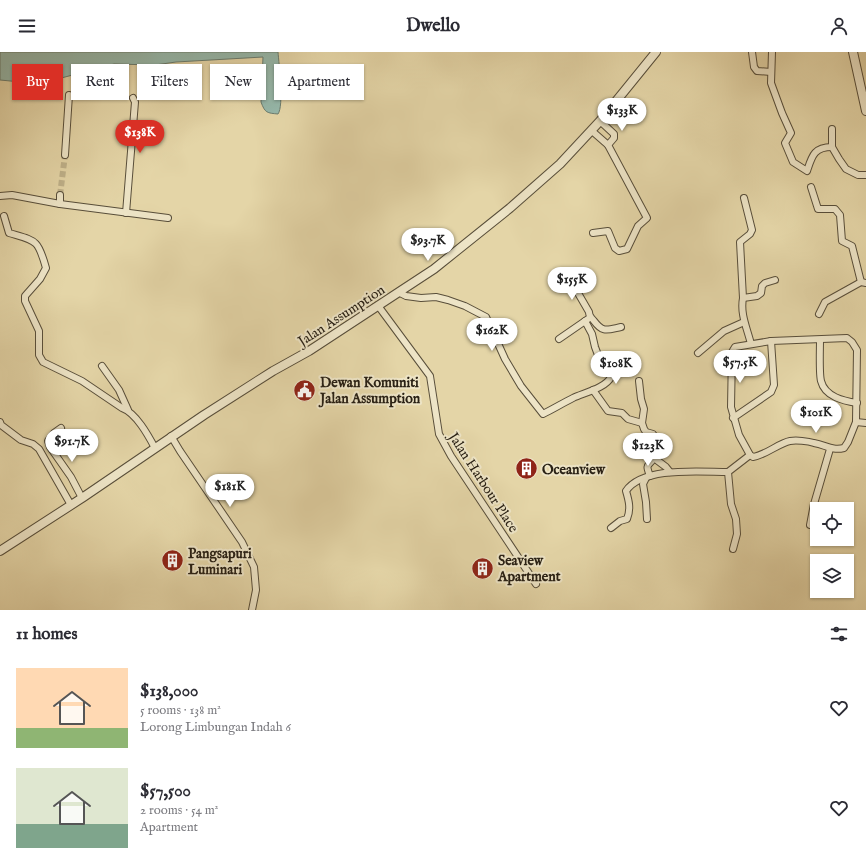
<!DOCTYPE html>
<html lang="en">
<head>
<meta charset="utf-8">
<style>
  :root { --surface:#fff; --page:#f7f7f7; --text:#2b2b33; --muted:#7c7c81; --accent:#d93025 }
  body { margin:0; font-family:"IM FELL English",serif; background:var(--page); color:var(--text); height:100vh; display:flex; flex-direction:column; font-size:15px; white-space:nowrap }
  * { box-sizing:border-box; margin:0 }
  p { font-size:13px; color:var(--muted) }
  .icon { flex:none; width:22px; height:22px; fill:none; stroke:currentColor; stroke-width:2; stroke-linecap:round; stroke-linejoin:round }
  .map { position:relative; height:558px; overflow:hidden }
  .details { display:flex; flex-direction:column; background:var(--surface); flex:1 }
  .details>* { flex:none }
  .guide { position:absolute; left:12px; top:12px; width:400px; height:36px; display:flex; gap:8px }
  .controls { position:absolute; left:810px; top:450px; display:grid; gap:8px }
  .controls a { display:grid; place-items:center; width:44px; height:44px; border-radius:0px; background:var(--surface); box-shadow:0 1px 3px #0004; font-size:20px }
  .price { position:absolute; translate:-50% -34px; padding:0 9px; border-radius:14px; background:#fff; color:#222; font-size:13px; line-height:26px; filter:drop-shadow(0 1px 2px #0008) }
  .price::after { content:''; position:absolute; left:50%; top:24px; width:12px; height:9px; margin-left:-6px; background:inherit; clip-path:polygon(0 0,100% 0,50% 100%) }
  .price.current { background:var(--accent); color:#fff }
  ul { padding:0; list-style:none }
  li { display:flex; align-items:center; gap:12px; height:100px; padding:0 16px }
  li span { display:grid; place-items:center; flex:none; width:112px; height:80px; border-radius:0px; color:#555 }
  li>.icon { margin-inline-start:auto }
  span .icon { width:48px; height:48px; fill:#fffc; stroke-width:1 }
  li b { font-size:17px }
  h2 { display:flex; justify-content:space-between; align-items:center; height:48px; padding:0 16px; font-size:17px }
  .tag { padding:0 14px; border-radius:0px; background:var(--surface); box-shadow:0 1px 3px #0004; font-size:14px; line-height:36px }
  .tag.current { background:var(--accent); color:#fff }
  header { display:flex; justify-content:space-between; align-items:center; height:52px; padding:0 16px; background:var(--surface); font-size:18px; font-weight:700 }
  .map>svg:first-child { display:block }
  .water { fill:#95b8ab; stroke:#6a7c6f }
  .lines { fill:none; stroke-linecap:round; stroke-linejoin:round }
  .minor-tunnel { stroke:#bfb18a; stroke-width:6; stroke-dasharray:6 3; stroke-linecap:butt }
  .minor-casing { stroke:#584e3a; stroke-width:8 }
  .tertiary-casing { stroke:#584e3a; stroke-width:10 }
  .minor { stroke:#ede4c6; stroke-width:6 }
  .tertiary { stroke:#ede4c6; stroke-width:8 }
  .labels { text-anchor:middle; stroke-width:4; stroke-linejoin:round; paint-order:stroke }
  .street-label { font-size:14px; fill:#292115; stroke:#ede4c6 }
  .poi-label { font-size:14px; font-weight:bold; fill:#292115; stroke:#ede4c6; text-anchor:start }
</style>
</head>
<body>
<header><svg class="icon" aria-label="menu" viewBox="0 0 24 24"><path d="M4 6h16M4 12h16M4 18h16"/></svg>Dwello<svg class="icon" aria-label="person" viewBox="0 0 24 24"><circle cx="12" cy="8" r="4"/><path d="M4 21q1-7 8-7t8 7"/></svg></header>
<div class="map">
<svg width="866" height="558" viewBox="0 0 866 558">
  <rect width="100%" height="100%" fill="#e4d5a7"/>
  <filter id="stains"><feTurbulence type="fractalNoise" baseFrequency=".005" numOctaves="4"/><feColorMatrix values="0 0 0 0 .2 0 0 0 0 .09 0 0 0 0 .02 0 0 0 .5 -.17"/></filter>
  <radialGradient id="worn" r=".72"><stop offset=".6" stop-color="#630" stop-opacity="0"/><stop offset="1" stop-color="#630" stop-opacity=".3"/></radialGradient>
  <path class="water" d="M0,0H278C279,12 284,54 278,62C267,61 265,61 261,50L263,5L176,10L155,13L114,12L50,29L31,31L0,28Z"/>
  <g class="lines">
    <polyline class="minor-tunnel" points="60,143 65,103"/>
    <defs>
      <g id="minor">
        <polyline points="752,0 754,15 757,19 771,20"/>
        <path d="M772,0L771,31L782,61L791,81L785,91L793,110L807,119C812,104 814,95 832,95"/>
        <polyline points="600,69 614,82 614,86 608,93"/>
        <polyline points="832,77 832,95 839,107 846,117 858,123 866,123"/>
        <polyline points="592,79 608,93 647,166 638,174 627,197 619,199 615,196 608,179 593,181"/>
        <polyline points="65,103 69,43"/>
        <polyline points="811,135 818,157 835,157 840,163 842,189 852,194 861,230"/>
        <polyline points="0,144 12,143 60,152 168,166"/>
        <path d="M744,146L752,178L750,182L740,190L743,246C740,262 747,276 751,292"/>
        <polyline points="60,152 60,143"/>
        <polyline points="126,161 135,50 133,46"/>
        <path d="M4,164L9,181C36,189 38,187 46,216L40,227L25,244V249L39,279V303L43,310L82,329L122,356C136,361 148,383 155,396"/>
        <path d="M571,229L589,260C589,265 591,265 594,269C603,281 607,278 621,275"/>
        <path d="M400,241L406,244L421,246L436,245L448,248L465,254L486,265L505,307L521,334L543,362C553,357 563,351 573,346C583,341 606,336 611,325C613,320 612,314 611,309L598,303L595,295L592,282L585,269"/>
        <polyline points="743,246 757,244 761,241 762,234 765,231 775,228"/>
        <polyline points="379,255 430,324 439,382 451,404 536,532"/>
        <polyline points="819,262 825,250 861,230 866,231"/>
        <path d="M847,286L852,290L857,298L856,370L848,390L844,396C832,399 826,393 814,391C808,389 796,388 790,389C779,391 766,403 753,405L750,403L739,383L731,355L732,300L735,295L771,289Z"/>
        <polyline points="559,287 588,267"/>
        <path d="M820,288C820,298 819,321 821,329C825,345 844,349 857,351"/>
        <polyline points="698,301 724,279 744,270"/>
        <polyline points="102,314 119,338 128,358"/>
        <path d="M639,329L641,347L644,357L642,371L644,377L646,380L653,382L657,390C656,394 656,402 654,406C648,415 645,411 650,424"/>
        <polyline points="593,338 608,359 622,361 628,367 642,371"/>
        <polyline points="733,366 771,340 774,333 771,289"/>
        <polyline points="0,370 1,373 21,388 33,392 39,397 71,453"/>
        <polyline points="856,370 866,371"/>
        <polyline points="61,376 54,381 48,389 50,395 71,425 82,446"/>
        <polyline points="171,384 180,399 242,490 254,515 256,538 252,558"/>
        <polyline points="654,406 666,415 670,420"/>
        <polyline points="646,426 643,432 646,450 647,467"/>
        <polyline points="810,473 814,452 830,397"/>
        <path d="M611,476L620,469L627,467C631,457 629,449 626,439C643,414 700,420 728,420"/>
        <polyline points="733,497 737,482 736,467 731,452 728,420 750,403"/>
      </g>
      <g id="tertiary">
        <polyline points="853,0 866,59"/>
        <polyline points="0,499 82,446 204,363 273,319 309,299 434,217 510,156 560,112 600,69 656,0"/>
      </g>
    </defs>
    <use href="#minor" class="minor-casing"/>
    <use href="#tertiary" class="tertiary-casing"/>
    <use href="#minor" class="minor"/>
    <use href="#tertiary" class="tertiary"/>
  </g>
  <defs>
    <symbol id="civic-disc" viewBox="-11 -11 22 22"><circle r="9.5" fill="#8f2418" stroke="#ede4c6"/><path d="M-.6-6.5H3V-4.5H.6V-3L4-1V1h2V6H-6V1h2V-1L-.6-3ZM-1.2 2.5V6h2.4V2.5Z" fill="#fff"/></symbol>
    <symbol id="building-disc" viewBox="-11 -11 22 22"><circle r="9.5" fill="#8f2418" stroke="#ede4c6"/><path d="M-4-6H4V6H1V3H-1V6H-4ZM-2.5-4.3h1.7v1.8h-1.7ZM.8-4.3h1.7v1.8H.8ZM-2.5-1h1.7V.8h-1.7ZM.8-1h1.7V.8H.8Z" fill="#fff"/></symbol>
  </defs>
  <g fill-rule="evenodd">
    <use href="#civic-disc" x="292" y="326" width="25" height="25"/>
    <use href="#building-disc" x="514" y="404" width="25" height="25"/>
    <use href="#building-disc" x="160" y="496" width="25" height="25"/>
    <use href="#building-disc" x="470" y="504" width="25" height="25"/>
  </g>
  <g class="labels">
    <g class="street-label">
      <text transform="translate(341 263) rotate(-33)" y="5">Jalan Assumption</text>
      <text transform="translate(484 430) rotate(57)" y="5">Jalan Harbour Place</text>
    </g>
    <g class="poi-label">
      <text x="320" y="335">Dewan Komuniti<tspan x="320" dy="16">Jalan Assumption</tspan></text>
      <text x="542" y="422">Oceanview</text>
      <text x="188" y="506">Pangsapuri<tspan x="188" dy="16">Luminari</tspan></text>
      <text x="498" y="513">Seaview<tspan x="498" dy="16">Apartment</tspan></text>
    </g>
  </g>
  <rect width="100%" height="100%" filter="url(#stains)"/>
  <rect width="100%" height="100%" fill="url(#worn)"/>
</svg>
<div class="controls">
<a><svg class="icon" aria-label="locate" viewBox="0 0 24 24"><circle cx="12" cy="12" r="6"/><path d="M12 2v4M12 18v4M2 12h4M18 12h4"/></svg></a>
<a><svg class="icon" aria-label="layers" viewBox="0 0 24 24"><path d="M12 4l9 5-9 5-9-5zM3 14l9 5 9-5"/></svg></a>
</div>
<b class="price" style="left:622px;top:80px">$133K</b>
<b class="price current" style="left:140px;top:102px">$138K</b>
<b class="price" style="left:428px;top:210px">$93.7K</b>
<b class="price" style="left:572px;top:249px">$155K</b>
<b class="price" style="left:492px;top:300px">$162K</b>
<b class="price" style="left:740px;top:332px">$57.5K</b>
<b class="price" style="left:616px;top:333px">$108K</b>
<b class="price" style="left:816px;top:382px">$101K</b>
<b class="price" style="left:72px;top:411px">$91.7K</b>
<b class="price" style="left:648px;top:415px">$123K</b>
<b class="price" style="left:230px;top:456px">$181K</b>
<div class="guide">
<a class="tag current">Buy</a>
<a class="tag">Rent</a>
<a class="tag">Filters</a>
<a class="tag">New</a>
<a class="tag">Apartment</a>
</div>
</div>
<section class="details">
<h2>11 homes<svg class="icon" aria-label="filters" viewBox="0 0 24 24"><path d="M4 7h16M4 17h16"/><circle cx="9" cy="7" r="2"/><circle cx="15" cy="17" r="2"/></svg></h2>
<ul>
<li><span style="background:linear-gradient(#ffd9b3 75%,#8fb573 0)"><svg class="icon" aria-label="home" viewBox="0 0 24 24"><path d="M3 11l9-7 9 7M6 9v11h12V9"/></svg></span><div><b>$138,000</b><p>5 rooms · 138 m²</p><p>Lorong Limbungan Indah 6</p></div><svg class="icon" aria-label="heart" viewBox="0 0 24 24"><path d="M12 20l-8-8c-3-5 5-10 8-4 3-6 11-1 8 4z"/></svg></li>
<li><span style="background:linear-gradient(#dfe7d0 70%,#7fa58c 0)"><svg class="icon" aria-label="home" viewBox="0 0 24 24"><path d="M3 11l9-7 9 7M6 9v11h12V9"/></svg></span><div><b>$57,500</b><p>2 rooms · 54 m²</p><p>Apartment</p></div><svg class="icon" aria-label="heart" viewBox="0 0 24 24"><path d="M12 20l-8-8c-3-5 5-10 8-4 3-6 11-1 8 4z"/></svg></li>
</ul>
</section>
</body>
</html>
